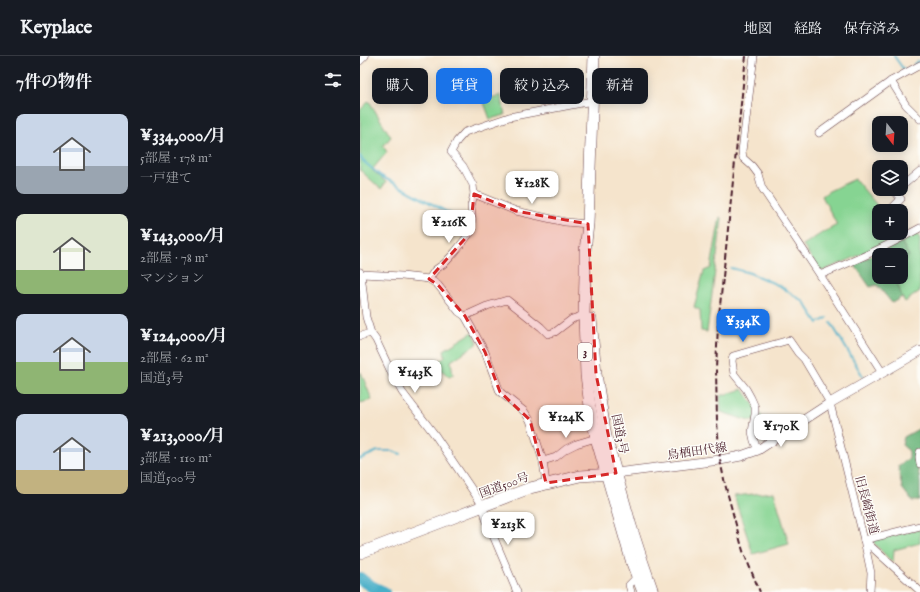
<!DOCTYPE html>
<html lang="ja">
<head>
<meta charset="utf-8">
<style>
  :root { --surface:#171b24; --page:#20242c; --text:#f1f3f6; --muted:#9ea1a6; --line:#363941; --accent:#1a73e8 }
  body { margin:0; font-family:"IM FELL English","Noto Serif JP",serif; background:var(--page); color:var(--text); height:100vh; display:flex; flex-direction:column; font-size:15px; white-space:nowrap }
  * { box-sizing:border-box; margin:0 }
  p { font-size:13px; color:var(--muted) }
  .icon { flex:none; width:22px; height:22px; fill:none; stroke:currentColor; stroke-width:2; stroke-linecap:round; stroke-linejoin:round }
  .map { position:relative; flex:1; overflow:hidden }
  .drawer { display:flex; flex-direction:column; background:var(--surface); width:360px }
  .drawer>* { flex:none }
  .banner { position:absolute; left:12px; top:12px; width:380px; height:36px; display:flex; gap:8px }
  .needle { width:26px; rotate:163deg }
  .buttons { position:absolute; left:512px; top:60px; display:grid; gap:8px }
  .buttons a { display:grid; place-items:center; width:36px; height:36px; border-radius:8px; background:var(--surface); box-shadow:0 2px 10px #0003; font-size:20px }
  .price { position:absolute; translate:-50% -34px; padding:0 9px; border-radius:8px; background:#fff; color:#222; font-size:13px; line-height:26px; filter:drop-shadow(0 1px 2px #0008) }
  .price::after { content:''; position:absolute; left:50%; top:24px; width:12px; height:9px; margin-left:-6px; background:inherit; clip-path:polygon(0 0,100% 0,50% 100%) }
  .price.selected { background:var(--accent); color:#fff }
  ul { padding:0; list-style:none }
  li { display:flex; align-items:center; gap:12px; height:100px; padding:0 16px }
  li span { display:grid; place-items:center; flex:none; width:112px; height:80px; border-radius:8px; color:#555 }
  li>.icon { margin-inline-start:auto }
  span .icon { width:48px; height:48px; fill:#fffc; stroke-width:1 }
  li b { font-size:17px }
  h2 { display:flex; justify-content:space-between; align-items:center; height:48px; padding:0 16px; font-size:17px }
  .chip { padding:0 14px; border-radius:8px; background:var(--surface); box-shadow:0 2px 10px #0003; font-size:14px; line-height:36px }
  .chip.selected { background:var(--accent); color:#fff }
  header { display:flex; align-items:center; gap:24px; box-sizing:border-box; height:56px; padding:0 20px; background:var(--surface); border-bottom:1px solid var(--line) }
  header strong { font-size:19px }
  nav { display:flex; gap:22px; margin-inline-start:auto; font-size:14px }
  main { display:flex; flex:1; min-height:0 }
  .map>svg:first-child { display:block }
  .green { fill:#86d492; stroke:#687a5e }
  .forest { fill:#6cb67c; stroke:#5b6a54 }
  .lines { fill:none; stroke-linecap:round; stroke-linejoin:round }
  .stream { stroke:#49afc8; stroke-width:2 }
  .river { stroke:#49afc8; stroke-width:12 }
  .minor-casing { stroke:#643d43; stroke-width:8 }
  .major-casing { stroke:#643d43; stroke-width:10 }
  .highway-casing { stroke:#643d43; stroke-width:12 }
  .minor { stroke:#fff; stroke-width:7 }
  .major { stroke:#fff; stroke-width:9 }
  .highway { stroke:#fff; stroke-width:11 }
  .rail { stroke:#4a1f2b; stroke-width:2; stroke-dasharray:6 3; stroke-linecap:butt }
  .marked { fill:#d62828; fill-opacity:0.2; stroke:#d62828; stroke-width:3; stroke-dasharray:8 5; stroke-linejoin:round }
  .labels { text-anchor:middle; stroke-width:3; stroke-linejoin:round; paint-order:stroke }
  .shield { fill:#fdfcf7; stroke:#806168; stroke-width:1 }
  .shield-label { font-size:11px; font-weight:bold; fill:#4a1f2b }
  .street-label { font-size:12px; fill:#4a1f2b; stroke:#fdfcf7 }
</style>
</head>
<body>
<header>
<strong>Keyplace</strong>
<nav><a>地図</a><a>経路</a><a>保存済み</a></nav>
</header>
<main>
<section class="drawer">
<h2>7件の物件<svg class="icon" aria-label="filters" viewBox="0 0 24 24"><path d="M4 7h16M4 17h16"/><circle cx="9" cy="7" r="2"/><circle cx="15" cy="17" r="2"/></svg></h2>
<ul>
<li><span style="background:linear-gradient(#c9d6e8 65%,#9aa5b1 0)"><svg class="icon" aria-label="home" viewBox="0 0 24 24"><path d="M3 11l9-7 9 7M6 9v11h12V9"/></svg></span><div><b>¥334,000/月</b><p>5部屋 · 178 m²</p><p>一戸建て</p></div></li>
<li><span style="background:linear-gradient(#dfe7d0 70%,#8fb573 0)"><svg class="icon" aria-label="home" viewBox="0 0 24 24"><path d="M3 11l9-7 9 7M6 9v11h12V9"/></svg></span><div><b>¥143,000/月</b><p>2部屋 · 78 m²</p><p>マンション</p></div></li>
<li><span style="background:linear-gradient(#c9d6e8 60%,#8fb573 0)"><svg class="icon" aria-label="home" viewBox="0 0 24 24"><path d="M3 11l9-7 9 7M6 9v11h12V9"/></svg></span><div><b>¥124,000/月</b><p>2部屋 · 62 m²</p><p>国道3号</p></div></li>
<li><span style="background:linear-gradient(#c9d6e8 70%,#c2b280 0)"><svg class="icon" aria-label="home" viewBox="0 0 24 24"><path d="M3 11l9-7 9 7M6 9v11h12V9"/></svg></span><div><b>¥213,000/月</b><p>3部屋 · 110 m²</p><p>国道500号</p></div></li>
</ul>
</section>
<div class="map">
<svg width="560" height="536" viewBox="0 0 560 536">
  <rect width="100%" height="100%" fill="#fdfcf7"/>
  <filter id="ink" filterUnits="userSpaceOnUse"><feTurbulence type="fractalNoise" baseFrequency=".025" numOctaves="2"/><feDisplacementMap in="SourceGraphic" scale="8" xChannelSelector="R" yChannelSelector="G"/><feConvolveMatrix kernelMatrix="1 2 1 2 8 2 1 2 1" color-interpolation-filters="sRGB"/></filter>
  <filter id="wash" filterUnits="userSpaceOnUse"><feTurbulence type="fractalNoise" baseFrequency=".012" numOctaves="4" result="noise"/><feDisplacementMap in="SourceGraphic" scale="16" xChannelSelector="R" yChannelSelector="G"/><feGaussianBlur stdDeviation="0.9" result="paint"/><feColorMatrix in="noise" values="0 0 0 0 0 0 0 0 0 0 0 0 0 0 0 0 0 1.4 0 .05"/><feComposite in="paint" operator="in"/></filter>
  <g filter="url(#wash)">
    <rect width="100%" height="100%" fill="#f5e4cc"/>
    <g class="green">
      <polygon points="141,39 145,59 130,63 123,44"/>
      <polygon points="9,45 31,81 23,90 27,96 12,114 26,126 21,133 0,114 0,54"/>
      <polygon points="495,123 522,155 519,155 519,177 537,177 539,180 491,203 460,216 443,189 462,177 477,169 462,140 469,135"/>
      <polygon points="360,161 362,162 347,276 341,275 340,254 334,251 344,215 351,212"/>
      <polygon points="556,176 560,183 560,235 545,246 542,241 535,221 541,221 541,209 548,200 541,185"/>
      <polygon points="113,276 118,287 91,305 93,319 89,321 75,308 85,301 84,294"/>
      <polygon points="1,316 12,344 0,347 0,317"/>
      <polygon points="383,333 405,365 389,365 361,356 360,340"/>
      <polygon points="414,436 429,488 393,498 374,440"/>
      <polygon points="560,473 560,487 534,494 533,507 511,484"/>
    </g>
    <g class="forest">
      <polygon points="541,185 549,200 541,209 541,199 519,199 519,221 535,221 542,241 532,247 517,229 510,231 494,208"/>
      <polygon points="560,372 560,393 556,400 560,426 560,445 552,445 542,432 538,410 549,402 549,395 542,389 544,381"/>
    </g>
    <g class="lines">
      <g class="stream">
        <polyline points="534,0 544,14 545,13"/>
        <polyline points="554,8 560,5"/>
        <polyline points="0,100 3,105 21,120 107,167"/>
        <polyline points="371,212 390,217 420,230 444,246 458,267 467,262"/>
        <polyline points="471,267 504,322"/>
        <polyline points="0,403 18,395 32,395 41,398"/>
      </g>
      <path class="river" d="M0,522C7,529 14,532 24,536"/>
    </g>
  </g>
  <g filter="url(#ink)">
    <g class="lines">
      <defs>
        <g id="minor">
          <polyline points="394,0 382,95 383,102 392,110 398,118 402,132 460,219 522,316"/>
          <polyline points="0,5 5,0"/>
          <polyline points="531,25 546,49 560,63"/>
          <polyline points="459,77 531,25 560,9"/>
          <polyline points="541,131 560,115"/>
          <polyline points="114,138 156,155 205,166 228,168"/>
          <polyline points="529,155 541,143 537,138 539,133"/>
          <polyline points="0,216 1,218 6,261 11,277 16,284 32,318 42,336 75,379 123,450 126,463 157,536"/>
          <polyline points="1,218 42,220 69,223 78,229 99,256 105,260 127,250 147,244 181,271 188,278 195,276 212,263 224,259"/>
          <path d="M460,219C494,205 528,190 560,172"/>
          <polyline points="69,223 75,214 85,207 95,196 110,177 112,160 111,150 114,138 113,129 103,110 91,96 97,85 105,76 149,61 232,45"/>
          <polyline points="105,260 125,296 140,336 164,355 170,364 183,405 186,427"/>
          <polyline points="0,280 11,277"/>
          <polyline points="398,394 394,385 392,376 395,358 395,351 391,342 386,333 374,318 372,305 373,300 429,284 438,297 444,303 470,347 504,484 511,517 510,536"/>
          <polyline points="560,396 559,401 560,408"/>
          <polyline points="183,405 196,401 206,393 216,388 236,382"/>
          <polyline points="504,484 560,535"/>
          <polyline points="504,484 560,470"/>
          <polyline points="271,536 269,529 276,522"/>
        </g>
        <polyline id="major" points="256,417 360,404 381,400 398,394 470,347 560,295"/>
        <g id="highway">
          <polyline points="234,0 228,168 225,195 225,219 224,259 226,319 230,350 236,382 272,507 283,536"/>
          <polyline points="231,263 236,318 246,381 271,470 282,504 293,536"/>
          <polyline points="0,497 87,464 170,432 220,420 252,418"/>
        </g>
      </defs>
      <use href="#minor" class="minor-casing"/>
      <use href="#major" class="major-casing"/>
      <use href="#highway" class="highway-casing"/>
      <use href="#minor" class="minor"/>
      <use href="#major" class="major"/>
      <use href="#highway" class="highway"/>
      <polyline class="rail" points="386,0 358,269 356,313 357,366 360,404 365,428 383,495 400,536"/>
    </g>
  </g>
  <path class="marked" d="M114,138L156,155L228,168L236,318L256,417L186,427L170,364L140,336L125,296L105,260L78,229L69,223L110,177Z"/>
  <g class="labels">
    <rect class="shield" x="218" y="287" width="14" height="18" rx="3"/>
    <g class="shield-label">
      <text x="225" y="300">3</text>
    </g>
    <g class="street-label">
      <text transform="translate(260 378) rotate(78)" y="4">国道3号</text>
      <text transform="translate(337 395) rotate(-8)" y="4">鳥栖田代線</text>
      <text transform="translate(144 429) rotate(-20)" y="4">国道500号</text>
      <text transform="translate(507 449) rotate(75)" y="4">旧長崎街道</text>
    </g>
  </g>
</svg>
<div class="buttons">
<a><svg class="needle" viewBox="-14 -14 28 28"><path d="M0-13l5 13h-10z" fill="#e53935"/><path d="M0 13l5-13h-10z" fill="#9ea1a6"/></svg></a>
<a><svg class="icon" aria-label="layers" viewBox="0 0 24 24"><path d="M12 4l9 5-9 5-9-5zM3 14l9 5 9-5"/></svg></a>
<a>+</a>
<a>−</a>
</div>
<b class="price" style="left:172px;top:149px">¥128K</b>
<b class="price" style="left:89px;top:188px">¥216K</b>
<b class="price selected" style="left:383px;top:287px">¥334K</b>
<b class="price" style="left:55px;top:338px">¥143K</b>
<b class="price" style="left:206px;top:383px">¥124K</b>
<b class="price" style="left:421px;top:392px">¥170K</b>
<b class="price" style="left:148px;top:490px">¥213K</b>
<div class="banner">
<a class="chip">購入</a>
<a class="chip selected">賃貸</a>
<a class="chip">絞り込み</a>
<a class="chip">新着</a>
</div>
</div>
</main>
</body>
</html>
